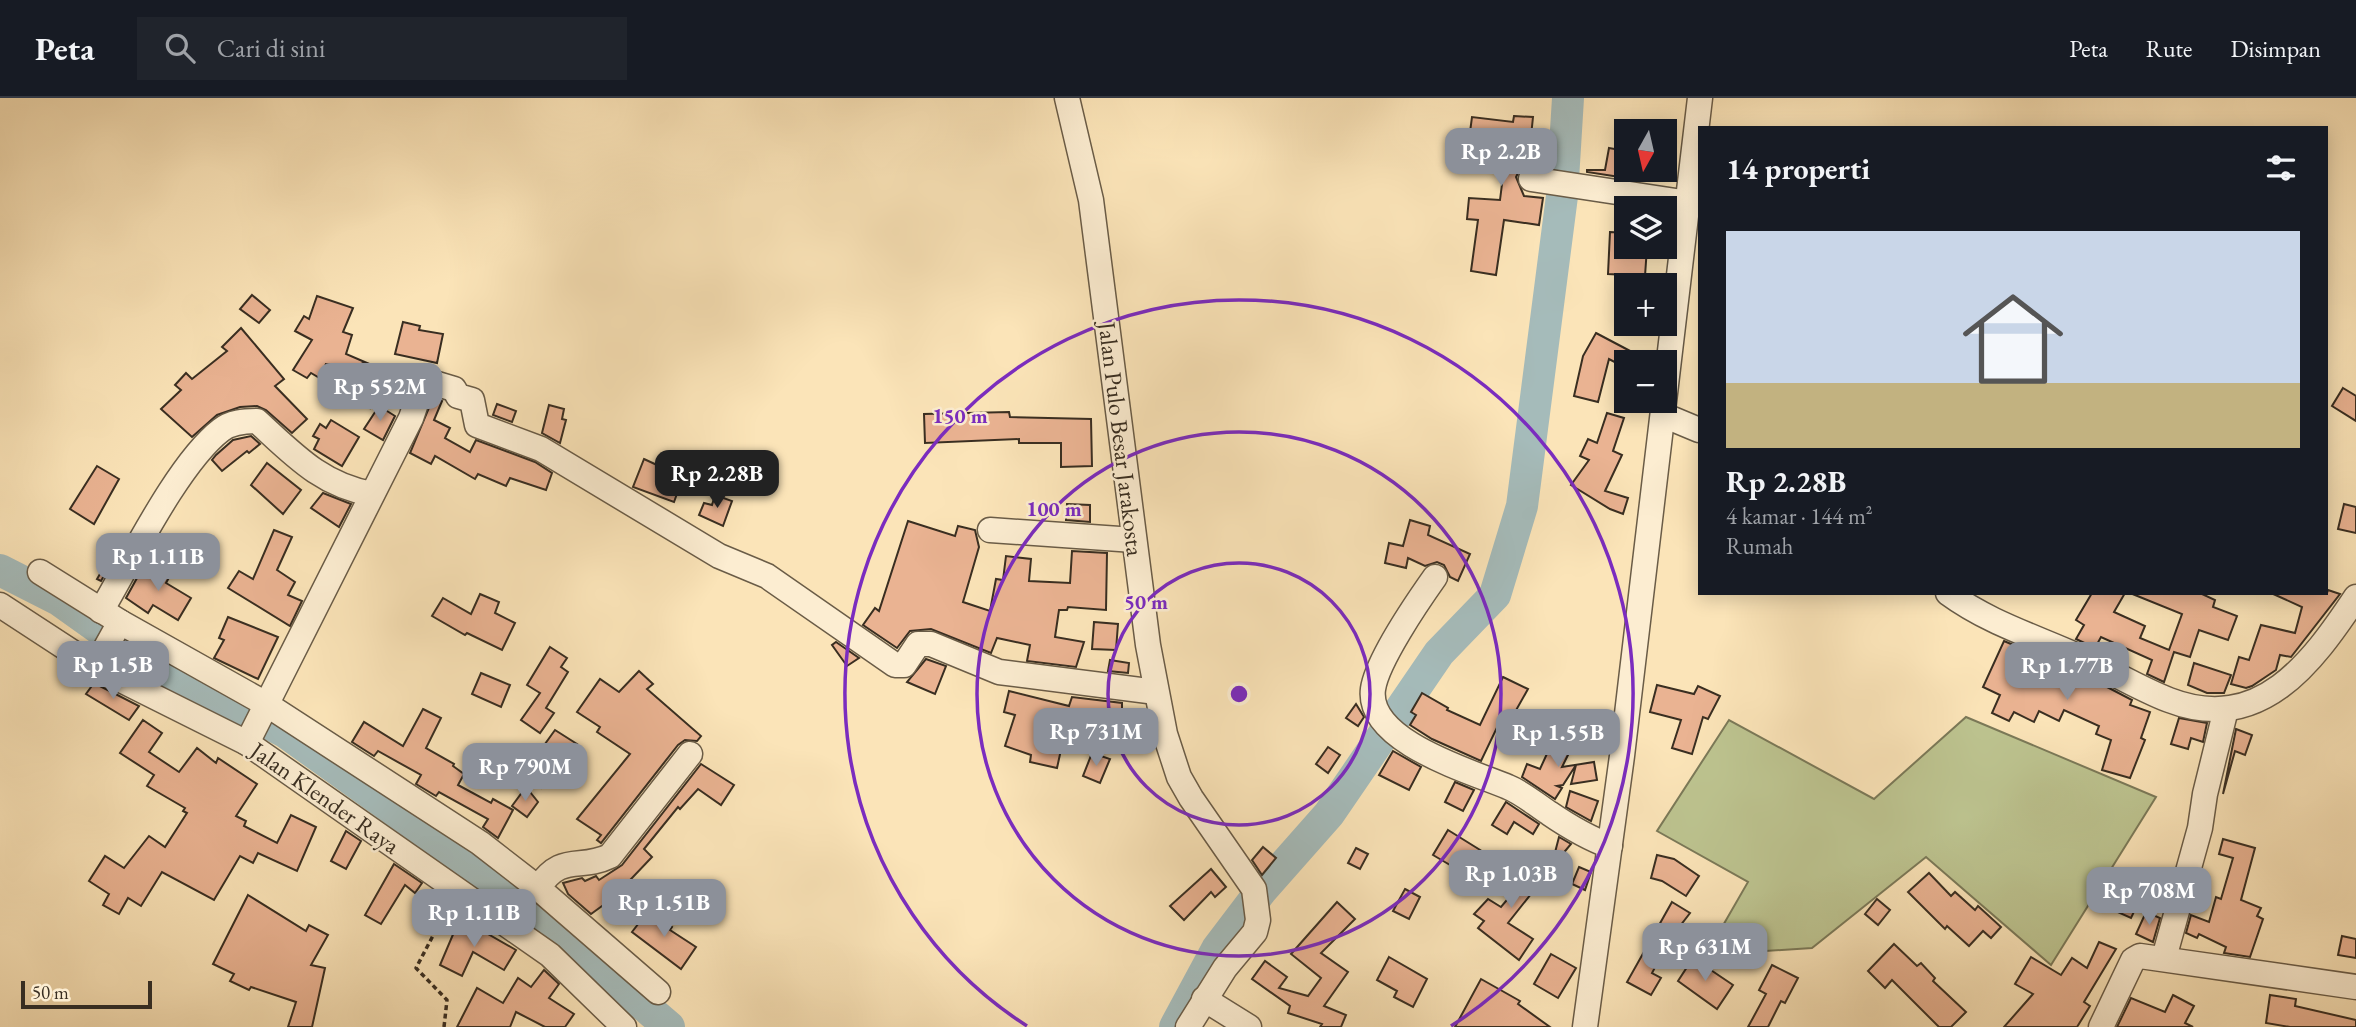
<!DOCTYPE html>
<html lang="id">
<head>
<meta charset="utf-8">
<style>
  :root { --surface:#171b24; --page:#20242c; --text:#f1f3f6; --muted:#9ea1a6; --line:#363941; --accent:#8c9099 }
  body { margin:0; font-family:"EB Garamond",serif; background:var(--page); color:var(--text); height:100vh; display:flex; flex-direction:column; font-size:26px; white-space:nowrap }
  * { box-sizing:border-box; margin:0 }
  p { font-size:23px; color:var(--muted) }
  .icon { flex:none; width:38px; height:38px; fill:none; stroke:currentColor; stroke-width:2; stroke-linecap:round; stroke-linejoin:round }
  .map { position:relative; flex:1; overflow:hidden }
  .panel { position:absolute; left:1698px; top:28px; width:630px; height:469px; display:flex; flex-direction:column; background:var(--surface); border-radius:0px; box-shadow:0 4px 18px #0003 }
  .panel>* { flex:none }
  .needle { width:46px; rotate:188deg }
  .buttons { position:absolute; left:1614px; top:21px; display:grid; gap:14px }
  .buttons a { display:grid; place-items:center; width:63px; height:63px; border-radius:0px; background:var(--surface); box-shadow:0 4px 18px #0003; font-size:35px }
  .scale { position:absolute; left:21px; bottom:18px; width:131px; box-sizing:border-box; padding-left:7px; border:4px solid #392e21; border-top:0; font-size:19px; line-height:24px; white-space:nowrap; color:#392e21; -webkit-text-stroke:5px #fcedd1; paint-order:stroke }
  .price { position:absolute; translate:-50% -60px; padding:0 16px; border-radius:14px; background:var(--accent); color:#fff; font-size:23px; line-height:46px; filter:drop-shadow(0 2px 4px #0008) }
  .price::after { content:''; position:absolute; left:50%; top:42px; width:21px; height:16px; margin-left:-10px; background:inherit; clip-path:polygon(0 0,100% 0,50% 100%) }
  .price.current { background:#222; color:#fff }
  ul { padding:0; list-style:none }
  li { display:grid; align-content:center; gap:14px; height:371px; padding:0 28px }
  li span { display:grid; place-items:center; height:217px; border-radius:0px; color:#555 }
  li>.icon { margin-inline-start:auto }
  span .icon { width:126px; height:126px; fill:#fffc; stroke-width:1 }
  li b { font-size:30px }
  h2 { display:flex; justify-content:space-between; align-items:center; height:84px; padding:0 28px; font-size:30px }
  header { display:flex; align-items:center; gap:42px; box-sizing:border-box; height:98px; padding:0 35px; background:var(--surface); border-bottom:2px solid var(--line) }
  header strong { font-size:33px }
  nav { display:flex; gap:38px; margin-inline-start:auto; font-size:24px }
  .search { width:490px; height:63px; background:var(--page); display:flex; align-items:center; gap:18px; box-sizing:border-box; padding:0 24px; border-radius:0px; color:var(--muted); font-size:26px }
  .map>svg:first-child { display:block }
  .green { fill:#bdc490; stroke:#7b7958; stroke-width:2 }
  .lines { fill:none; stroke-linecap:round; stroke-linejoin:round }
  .river { stroke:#a5bbba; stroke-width:32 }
  .building { fill:#eab392; stroke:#392e21; stroke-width:2 }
  .minor-casing { stroke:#6a5c47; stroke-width:27 }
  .path { stroke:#392e21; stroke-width:3.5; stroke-dasharray:5 3.5; stroke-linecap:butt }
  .minor { stroke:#fcedd1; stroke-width:24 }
  .ring { fill:none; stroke:#7b2cbf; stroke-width:3.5 }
  .labels { text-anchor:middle; stroke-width:5; stroke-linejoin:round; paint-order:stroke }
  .street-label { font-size:24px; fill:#392e21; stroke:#fcedd1 }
  .centre { fill:#7b2cbf; stroke:#fcedd1; stroke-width:3.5 }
  .ring-label { font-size:21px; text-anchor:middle; font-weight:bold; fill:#7b2cbf; stroke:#fcedd1; stroke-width:5; stroke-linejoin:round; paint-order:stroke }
</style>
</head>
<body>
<header>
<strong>Peta</strong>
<div class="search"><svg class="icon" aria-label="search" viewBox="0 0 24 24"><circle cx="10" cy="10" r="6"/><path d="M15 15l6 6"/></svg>Cari di sini</div>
<nav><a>Peta</a><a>Rute</a><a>Disimpan</a></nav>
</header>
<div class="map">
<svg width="2356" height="929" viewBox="0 0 2356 929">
  <rect width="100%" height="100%" fill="#fbe4b8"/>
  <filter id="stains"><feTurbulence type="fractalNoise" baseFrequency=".00286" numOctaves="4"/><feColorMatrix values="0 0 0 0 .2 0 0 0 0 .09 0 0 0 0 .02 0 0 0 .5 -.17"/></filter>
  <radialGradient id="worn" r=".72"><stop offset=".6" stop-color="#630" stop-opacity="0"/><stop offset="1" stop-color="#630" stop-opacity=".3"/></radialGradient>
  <polygon class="green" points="1966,619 2156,699 2051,867 1926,759 1812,850 1706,857 1748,784 1657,733 1729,622 1874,701"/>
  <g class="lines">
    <g class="river">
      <polyline points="0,472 59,502 136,557 285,634 479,773 558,834 669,929"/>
      <polyline points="1175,929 1217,851 1261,793 1329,716 1439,555 1495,497 1522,408 1562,98 1568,0"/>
    </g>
  </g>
  <g class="building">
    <polygon points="1514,18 1533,19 1528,67 1520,71 1516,79 1524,98 1543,100 1539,127 1504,122 1496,177 1471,173 1478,122 1467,121 1469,100 1500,102 1506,54 1468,49 1472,19 1513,24"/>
    <polygon points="1609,50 1626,53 1626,72 1635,72 1633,81 1587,74 1587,72 1605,72"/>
    <polygon points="1610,134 1626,135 1626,149 1647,149 1645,178 1608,176"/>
    <polygon points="252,197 270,212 259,225 240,211"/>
    <polygon points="317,198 353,210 343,234 352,237 346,256 374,268 374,270 363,265 352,270 325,266 347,279 354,292 374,303 370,310 311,275 307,280 293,272 312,242 295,233 304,218 309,221"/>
    <polygon points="403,224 420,228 419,232 443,236 437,265 395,256"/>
    <polygon points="241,230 284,281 275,288 307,321 292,335 266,312 257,308 240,309 217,317 192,339 161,311 181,292 175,287 186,275 192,281 227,253 222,249"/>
    <polygon points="1596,235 1651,264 1626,264 1626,270 1609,261 1598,304 1574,298 1583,258"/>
    <polygon points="2343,290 2356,298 2356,323 2332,308"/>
    <polygon points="433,300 442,303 434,322 450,330 445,340 470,354 476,342 535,364 552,375 546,392 510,380 506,388 478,376 475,381 435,358 431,366 410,355"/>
    <polygon points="497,306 516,313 512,324 493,317"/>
    <polygon points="549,307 564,311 562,321 566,322 560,345 542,335"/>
    <polygon points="379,308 395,318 383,342 364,331"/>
    <polygon points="1009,314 1010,319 1091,321 1092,368 1061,369 1061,345 1019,345 1019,341 925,345 924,316"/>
    <polygon points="1607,315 1624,320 1613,353 1622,357 1605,393 1628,400 1623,416 1610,411 1571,387 1589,362 1580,358 1588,341 1597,345"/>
    <polygon points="331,322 359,339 342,368 314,351 319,341 313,338 320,326 326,330"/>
    <polygon points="251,338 260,346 249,355 247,353 222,373 212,362 216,357 233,342"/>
    <polygon points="644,361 683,379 674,404 633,389"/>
    <polygon points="267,365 301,392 283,416 251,387"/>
    <polygon points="97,368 119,381 94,426 70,411"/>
    <polygon points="323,395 351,406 339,429 311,410"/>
    <polygon points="715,397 732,403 723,428 699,417 704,405 712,407"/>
    <polygon points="1067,406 1090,407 1090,424 1066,422"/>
    <polygon points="2344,406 2356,409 2356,435 2338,431"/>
    <polygon points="1410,422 1430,428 1428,437 1470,456 1458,483 1450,479 1444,467 1437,464 1425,468 1408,460 1406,470 1385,465 1389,445 1403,448"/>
    <polygon points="908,423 955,438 958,428 975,432 979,449 963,504 990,513 996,481 1003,482 1006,458 1031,461 1029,483 1070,485 1072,453 1107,455 1106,512 1068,509 1067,512 1059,512 1055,539 1084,544 1076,569 1027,563 1030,547 997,540 991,555 931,531 910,533 897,550 863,527 875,510 879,513"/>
    <polygon points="274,432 292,439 277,472 295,484 288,497 302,503 290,528 228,490 239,473 253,481"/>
    <polygon points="113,454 116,456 101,483 97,481"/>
    <polygon points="150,464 171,476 166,485 191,500 178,522 153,507 148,515 126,500 142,471 145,473"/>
    <polygon points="2328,492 2340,496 2291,559 2280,557 2276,572 2252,588 2246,590 2231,586 2239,559 2249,562 2261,527 2295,535 2302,509 2271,495 2327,495"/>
    <polygon points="2092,495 2125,495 2114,514 2145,528 2140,540 2169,552 2182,516 2130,495 2200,495 2215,502 2213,509 2237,518 2228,542 2199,532 2190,559 2174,554 2164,584 2147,576 2152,562 2101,539 2095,550 2076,541 2084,527 2076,522"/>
    <polygon points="480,496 499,504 495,515 515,525 502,552 467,535 465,537 432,518 443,500 471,516"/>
    <polygon points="228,519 278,539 258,581 214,560 224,542 219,540"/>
    <polygon points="1094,524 1118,526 1116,552 1092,551"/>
    <polygon points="2004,543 2086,578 2132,602 2130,607 2150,614 2141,640 2145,642 2130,680 2102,672 2111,642 2096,636 2099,628 2064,612 2059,623 2039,613 2034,624 2014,614 2009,623 1992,615 2000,597 1983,589"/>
    <polygon points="836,544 859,560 847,568 832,547"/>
    <polygon points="550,549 567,560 561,569 568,574 546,610 554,615 540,635 521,622 540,595 527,587"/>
    <polygon points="926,561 946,568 935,596 907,584"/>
    <polygon points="1110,562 1129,565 1128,575 1108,573"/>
    <polygon points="2194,565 2231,577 2224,595 2207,595 2188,587"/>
    <polygon points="639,573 653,586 647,591 701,638 697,643 685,642 678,647 601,745 597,742 601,737 577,721 630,656 597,634 600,629 577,614 600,581 619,594"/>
    <polygon points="481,575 510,587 501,609 472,596"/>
    <polygon points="1503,579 1528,591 1510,623 1502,619 1481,663 1432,641 1410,627 1416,617 1411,614 1422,595 1448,610 1447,612 1480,627"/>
    <polygon points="94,585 139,608 129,622 86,596"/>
    <polygon points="1657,587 1694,596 1698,588 1720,598 1708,621 1703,619 1692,656 1672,650 1681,622 1650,614"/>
    <polygon points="1009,593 1069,608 1072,599 1122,605 1122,617 1111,617 1103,648 1064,638 1057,670 1030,664 1031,657 1005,648 1015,617 1004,614"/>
    <polygon points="1356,606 1364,619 1358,628 1346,620"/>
    <polygon points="423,611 441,620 426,650 454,666 453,668 464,676 458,687 491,705 493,701 513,712 498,740 483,729 488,721 439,694 436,698 416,686 421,677 378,653 374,658 352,644 364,624 403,648"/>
    <polygon points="2179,620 2207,625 2203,644 2191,640 2188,651 2171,646"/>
    <polygon points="143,622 162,635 149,654 179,674 197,650 216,665 218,660 257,686 236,718 246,723 244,728 277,745 291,717 316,729 297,773 258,755 253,765 240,758 214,802 162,774 141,808 128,800 119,816 103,807 109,796 89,783 105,758 124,770 149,738 165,749 187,715 183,713 185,710 147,688 154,677 120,655"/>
    <polygon points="2236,631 2252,637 2245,657 2235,653 2223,696"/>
    <polygon points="555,632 577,646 564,667 559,663 541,690 522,678"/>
    <polygon points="1556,636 1574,645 1562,669 1594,664 1597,682 1571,686 1576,667 1563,687 1557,688 1562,690 1555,701 1522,679 1527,666 1540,671"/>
    <polygon points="1328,649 1340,657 1328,675 1316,666"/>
    <polygon points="1393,653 1421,669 1409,692 1379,677"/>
    <polygon points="1092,655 1110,661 1100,685 1083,678"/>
    <polygon points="701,666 734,687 721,707 698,691 680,711 678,709 644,751 652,759 613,800 591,816 568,796 563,785 582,780 585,783 596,778 599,782 622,767"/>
    <polygon points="1455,684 1474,692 1463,713 1445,704"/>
    <polygon points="526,689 538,704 527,719 512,708"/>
    <polygon points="1570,693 1598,703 1591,723 1566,709"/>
    <polygon points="1506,704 1539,726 1533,736 1514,724 1507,736 1492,727"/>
    <polygon points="1448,732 1493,760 1482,778 1455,759 1450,767 1433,757"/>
    <polygon points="346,733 361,743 346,771 331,763"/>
    <polygon points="1559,739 1571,746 1551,770"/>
    <polygon points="2223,741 2255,750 2241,802 2261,810 2257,818 2263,821 2250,859 2224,855 2226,849 2199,836 2197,840 2186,835 2191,817 2209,824 2216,799 2221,801 2233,760 2219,756"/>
    <polygon points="1263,749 1276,760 1262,777 1252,762"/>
    <polygon points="1356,750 1368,756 1360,771 1348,765"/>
    <polygon points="1657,757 1674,761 1699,778 1686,798 1662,783 1651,780"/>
    <polygon points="1521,761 1526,761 1546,777 1508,825 1533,841 1519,862 1478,830 1484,823 1474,816 1488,801 1501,809 1517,790 1505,780"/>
    <polygon points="394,766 422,785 415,795 405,787 381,826 365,817"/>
    <polygon points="1579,769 1591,774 1585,792 1572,786"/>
    <polygon points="1211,771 1226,789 1215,799 1211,794 1184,822 1170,808"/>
    <polygon points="1929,775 1951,798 1955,794 1975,812 1978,808 2001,829 1991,840 1983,833 1969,848 1947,828 1945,831 1908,794"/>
    <polygon points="2123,788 2142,797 2131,820 2111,811"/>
    <polygon points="1405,791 1420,799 1409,821 1393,813"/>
    <polygon points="248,797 306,833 309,827 328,837 311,867 325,870 312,929 288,929 296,904 251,889 249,892 230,883 234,876 213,866"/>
    <polygon points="1877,801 1890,812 1878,827 1865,816"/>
    <polygon points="1337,804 1355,821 1321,855 1348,874 1324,908 1346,917 1341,929 1320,929 1322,926 1288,915 1290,908 1252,881 1265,863 1287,879 1279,890 1308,898 1321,880 1291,856"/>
    <polygon points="1672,804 1690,815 1670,841 1652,875 1661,880 1651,897 1627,884"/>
    <polygon points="649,812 672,829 670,832 696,849 681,871 632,834"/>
    <polygon points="2146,814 2160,820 2153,844 2136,836"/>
    <polygon points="460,820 516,852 504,872 473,854 462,878 440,867"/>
    <polygon points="2342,838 2356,841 2356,860 2338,857"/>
    <polygon points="2099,844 2116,851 2084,904 2090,908 2077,929 2004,929 2033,896 2015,886 2031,859 2061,877 2072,860 2087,870"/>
    <polygon points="1894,846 1917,868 1921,865 1935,880 1933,883 1966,914 1951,929 1939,929 1892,882 1885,890 1868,873"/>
    <polygon points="1551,856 1576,870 1558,900 1534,886"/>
    <polygon points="1389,859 1427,881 1413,909 1394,899 1397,893 1377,882"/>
    <polygon points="1693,860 1733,887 1717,911 1678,883"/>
    <polygon points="1772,867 1798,880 1785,905 1781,903 1768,929 1748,929 1766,896 1759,892"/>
    <polygon points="544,872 559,886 549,900 574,916 565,929 545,929 516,914 510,929 457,929 477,890 503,905 518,880 531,889"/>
    <polygon points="1481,881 1520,903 1518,906 1550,929 1455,929"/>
    <polygon points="2173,897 2194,908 2185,925 2193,929 2117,929 2131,900 2165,914"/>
    <polygon points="2270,897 2296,901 2295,908 2356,922 2356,929 2290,929 2266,925"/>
  </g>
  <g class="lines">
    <defs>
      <g id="minor">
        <polyline points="1067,0 1091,102 1148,547 1165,636 1179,679 1191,700 1254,791 1258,822 1255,834 1225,870 1188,929"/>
        <polyline points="1531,81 1689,105"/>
        <polyline points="362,280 375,288 417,297"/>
        <polyline points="1663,317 1699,332"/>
        <polyline points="990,432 1134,442"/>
        <polyline points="40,474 120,524 266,606 480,745 538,790 658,894"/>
        <path d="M1435,479C1418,503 1377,563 1373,591C1366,644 1473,674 1508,689C1523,695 1535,706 1549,715C1568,728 1588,740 1610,748"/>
        <path d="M1948,495C1989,525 2036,539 2082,560C2111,573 2140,591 2169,602C2260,637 2312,565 2356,499"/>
        <polyline points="0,507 95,569 247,645 550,857 624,929"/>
        <path d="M101,513C130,464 178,365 221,332C231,324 244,323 257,323C293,356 321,387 372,396"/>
        <polyline points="95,569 120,524"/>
        <polyline points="247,645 411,320 424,282 454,291 458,298 472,302 477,327 541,351 719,458 767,478 895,567 904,567 918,546 931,546 999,574 1156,594"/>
        <path d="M538,790C562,754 579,773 610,758L690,656"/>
        <polyline points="2164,860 2200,730 2205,696 2226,611"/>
        <polyline points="1204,901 1249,929"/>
        <polyline points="1585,929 1622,658 1700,0"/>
        <polyline points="2101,929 2133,862 2140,858 2356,889"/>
      </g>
    </defs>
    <use href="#minor" class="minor-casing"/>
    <polyline class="path" points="444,929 447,902 416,870 447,811"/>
    <use href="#minor" class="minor"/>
  </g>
  <g class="ring">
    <circle cx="1239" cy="596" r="131"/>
    <circle cx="1239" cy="596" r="262"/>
    <path d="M1027 928A394 394 0 1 1 1451 928"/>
  </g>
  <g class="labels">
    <g class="street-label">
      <text transform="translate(1121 341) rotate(83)" y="8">Jalan Pulo Besar Jarakosta</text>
      <text transform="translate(325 700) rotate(35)" y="8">Jalan Klender Raya</text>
    </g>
  </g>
  <circle cx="1239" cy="596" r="10" class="centre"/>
  <g class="ring-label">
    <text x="960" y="325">150 m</text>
    <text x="1054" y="418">100 m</text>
    <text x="1146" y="511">50 m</text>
  </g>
  <rect width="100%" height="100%" filter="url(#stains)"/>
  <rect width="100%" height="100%" fill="url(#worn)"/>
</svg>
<div class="buttons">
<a><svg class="needle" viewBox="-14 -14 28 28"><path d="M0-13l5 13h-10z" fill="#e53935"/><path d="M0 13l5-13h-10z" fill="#9ea1a6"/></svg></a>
<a><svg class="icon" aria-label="layers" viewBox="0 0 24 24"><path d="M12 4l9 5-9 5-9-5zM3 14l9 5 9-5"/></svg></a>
<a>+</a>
<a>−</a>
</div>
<div class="scale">50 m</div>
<b class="price" style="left:1501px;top:90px">Rp 2.2B</b>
<b class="price" style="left:380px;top:325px">Rp 552M</b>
<b class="price current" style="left:717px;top:412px">Rp 2.28B</b>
<b class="price" style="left:158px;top:495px">Rp 1.11B</b>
<b class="price" style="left:113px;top:603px">Rp 1.5B</b>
<b class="price" style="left:2067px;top:604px">Rp 1.77B</b>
<b class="price" style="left:1096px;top:670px">Rp 731M</b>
<b class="price" style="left:1558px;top:671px">Rp 1.55B</b>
<b class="price" style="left:525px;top:705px">Rp 790M</b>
<b class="price" style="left:1511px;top:812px">Rp 1.03B</b>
<b class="price" style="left:2149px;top:829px">Rp 708M</b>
<b class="price" style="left:664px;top:841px">Rp 1.51B</b>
<b class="price" style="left:474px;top:851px">Rp 1.11B</b>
<b class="price" style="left:1705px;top:885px">Rp 631M</b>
<section class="panel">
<h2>14 properti<svg class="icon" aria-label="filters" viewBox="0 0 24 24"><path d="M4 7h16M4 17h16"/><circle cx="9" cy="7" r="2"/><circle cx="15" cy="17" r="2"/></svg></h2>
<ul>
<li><span style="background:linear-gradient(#c9d6e8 70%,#c2b280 0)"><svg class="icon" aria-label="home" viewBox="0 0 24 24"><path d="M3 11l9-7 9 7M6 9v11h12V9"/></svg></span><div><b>Rp 2.28B</b><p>4 kamar · 144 m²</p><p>Rumah</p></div></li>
</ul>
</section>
</div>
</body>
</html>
